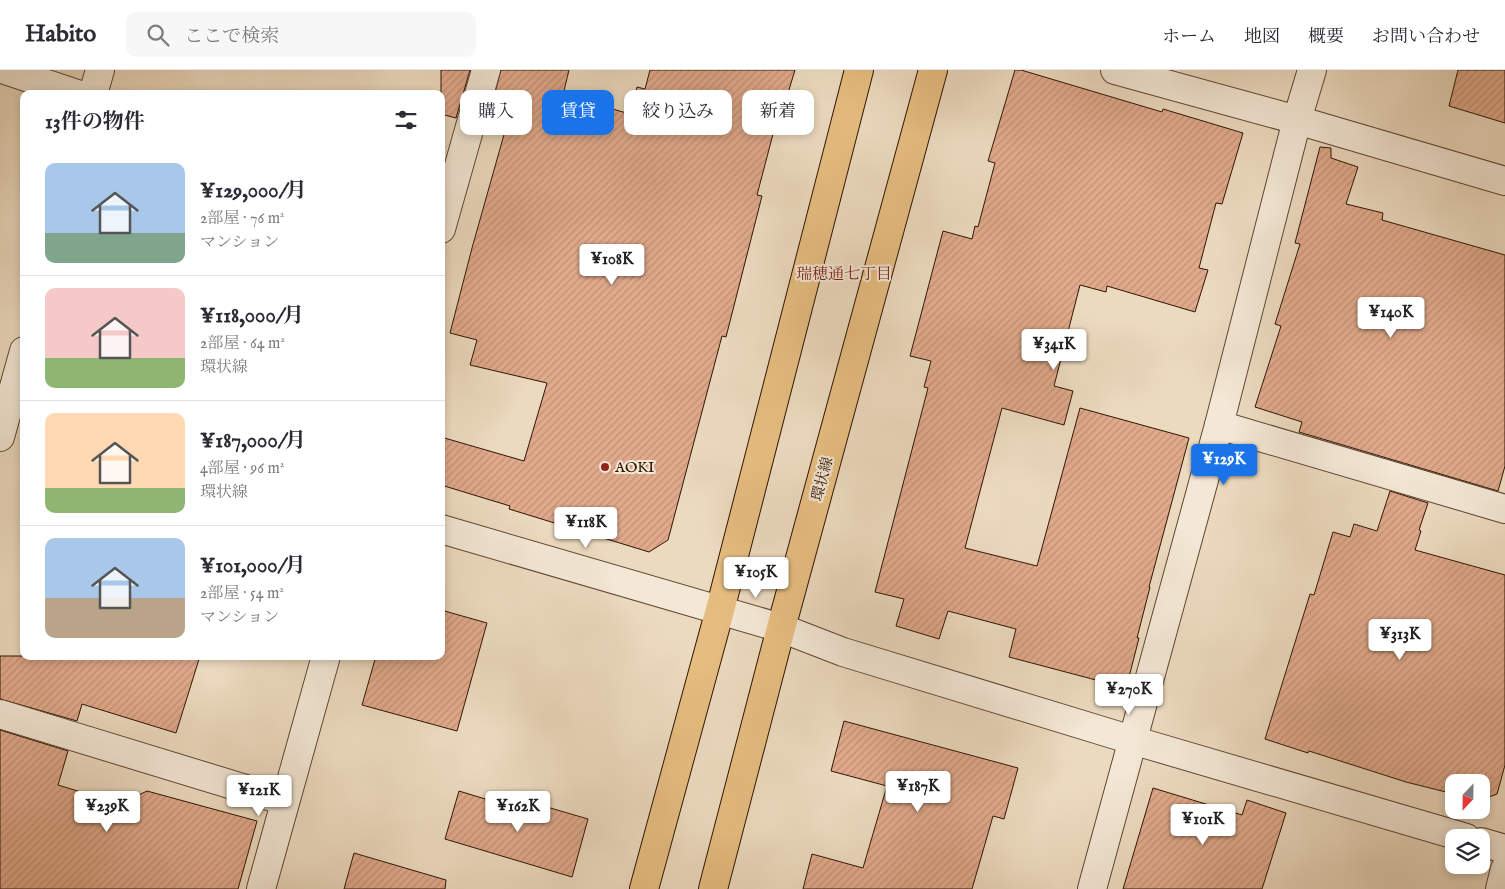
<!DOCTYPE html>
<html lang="ja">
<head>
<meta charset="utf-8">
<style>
  :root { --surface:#fff; --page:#f7f7f7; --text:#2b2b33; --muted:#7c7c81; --line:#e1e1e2; --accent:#1a73e8 }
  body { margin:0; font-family:"IM FELL English","Noto Serif JP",serif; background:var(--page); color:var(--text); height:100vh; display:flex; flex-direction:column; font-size:19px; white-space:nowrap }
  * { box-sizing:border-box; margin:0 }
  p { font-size:16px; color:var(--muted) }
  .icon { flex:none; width:28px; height:28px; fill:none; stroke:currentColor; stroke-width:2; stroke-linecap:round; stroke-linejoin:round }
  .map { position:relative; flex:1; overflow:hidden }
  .side { position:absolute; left:20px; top:20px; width:425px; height:570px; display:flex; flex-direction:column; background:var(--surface); border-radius:10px; box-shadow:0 2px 8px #0003 }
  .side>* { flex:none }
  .hud { position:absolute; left:460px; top:20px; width:475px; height:45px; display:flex; gap:10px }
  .needle { width:32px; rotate:202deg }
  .fabs { position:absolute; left:1445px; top:704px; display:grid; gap:10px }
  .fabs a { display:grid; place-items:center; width:45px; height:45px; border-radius:10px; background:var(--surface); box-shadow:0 2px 8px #0003; font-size:25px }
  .price { position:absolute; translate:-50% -42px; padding:0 11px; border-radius:5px; background:#fff; color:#222; font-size:16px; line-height:32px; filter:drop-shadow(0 1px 2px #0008) }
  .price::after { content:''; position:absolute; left:50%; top:30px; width:15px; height:11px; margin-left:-8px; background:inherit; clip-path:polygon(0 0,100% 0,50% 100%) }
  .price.on { background:var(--accent); color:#fff }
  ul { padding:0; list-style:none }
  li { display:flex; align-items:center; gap:15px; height:125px; padding:0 25px }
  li+li { border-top:1px solid var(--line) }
  li span { display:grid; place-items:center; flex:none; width:140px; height:100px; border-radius:10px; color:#555 }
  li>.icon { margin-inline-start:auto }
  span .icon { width:60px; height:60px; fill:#fffc; stroke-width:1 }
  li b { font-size:21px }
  h2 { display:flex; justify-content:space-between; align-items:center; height:60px; padding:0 25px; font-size:21px }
  .chip { padding:0 18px; border-radius:10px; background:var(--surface); box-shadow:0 2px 8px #0003; font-size:18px; line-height:45px }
  .chip.on { background:var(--accent); color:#fff }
  header { display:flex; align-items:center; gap:30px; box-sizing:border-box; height:70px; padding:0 25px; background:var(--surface); border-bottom:1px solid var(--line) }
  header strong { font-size:24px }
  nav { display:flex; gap:28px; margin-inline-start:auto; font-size:18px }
  .search { width:350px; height:45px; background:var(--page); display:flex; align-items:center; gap:12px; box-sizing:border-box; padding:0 18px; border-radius:10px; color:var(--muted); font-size:19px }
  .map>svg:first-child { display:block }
  .building { fill:url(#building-hatch); stroke:#2f1403 }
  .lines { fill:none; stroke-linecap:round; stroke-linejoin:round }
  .minor-casing { stroke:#5e4632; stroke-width:30 }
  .major-casing { stroke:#2f1403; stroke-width:30 }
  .minor { stroke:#f3e7d5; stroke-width:28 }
  .major { stroke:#e6bd80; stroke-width:28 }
  .poi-dot { fill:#8f2418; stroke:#f3e7d5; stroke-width:2 }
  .labels { text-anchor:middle; stroke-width:4; stroke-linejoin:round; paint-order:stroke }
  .poi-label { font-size:15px; fill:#2f1403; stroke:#f3e7d5; text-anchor:start }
  .street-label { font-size:15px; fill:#2f1403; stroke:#f3e7d5 }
  .neighbourhood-label { font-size:16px; fill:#7a1f14; stroke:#f3e7d5 }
</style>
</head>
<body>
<header>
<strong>Habito</strong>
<div class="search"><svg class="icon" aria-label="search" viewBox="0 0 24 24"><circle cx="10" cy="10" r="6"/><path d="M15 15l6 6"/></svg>ここで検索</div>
<nav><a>ホーム</a><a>地図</a><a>概要</a><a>お問い合わせ</a></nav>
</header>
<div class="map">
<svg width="1505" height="819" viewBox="0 0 1505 819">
  <defs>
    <pattern id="building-hatch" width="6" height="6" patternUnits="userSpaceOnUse" patternTransform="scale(1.25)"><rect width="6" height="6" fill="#e1aa8c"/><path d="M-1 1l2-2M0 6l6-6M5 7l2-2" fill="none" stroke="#c19177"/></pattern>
  </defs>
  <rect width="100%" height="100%" fill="#ecdabf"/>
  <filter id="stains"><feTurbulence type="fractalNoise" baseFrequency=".004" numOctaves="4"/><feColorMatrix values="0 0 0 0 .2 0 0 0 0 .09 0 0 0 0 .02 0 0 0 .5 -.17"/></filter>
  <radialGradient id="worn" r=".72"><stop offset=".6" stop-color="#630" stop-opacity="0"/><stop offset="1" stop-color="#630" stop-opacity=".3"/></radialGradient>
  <g class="building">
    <polygon points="441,0 470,0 456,48 441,44"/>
    <polygon points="501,0 569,0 563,25 630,44 637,17 645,19 650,0 795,0 781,46 778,45 757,125 762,126 726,267 722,266 668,470 649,482 509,439 510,436 441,415 441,367 524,391 547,313 470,295 477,270 450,263 472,178 505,61 486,56"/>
    <polygon points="1015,0 1021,0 1162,42 1163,39 1243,63 1222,134 1216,133 1199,198 1208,200 1195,242 1107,216 1106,222 1080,215 1054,316 1073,321 1064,355 1002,338 965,478 1037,496 1080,338 1189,368 1149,517 1150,517 1137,568 1139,568 1127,615 1111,611 1111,614 1009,587 1016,559 948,541 939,569 896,556 904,529 875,522 928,318 924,317 931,291 910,286 943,161 972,169 975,156 978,157 995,93 988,91"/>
    <polygon points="1458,0 1505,0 1505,53 1449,36"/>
    <polygon points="1320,77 1331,78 1331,88 1358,97 1346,134 1383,143 1382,150 1505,185 1505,396 1498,421 1299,362 1302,352 1255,337 1281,256 1275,254 1300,174 1295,173"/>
    <polygon points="1390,421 1428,433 1419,460 1421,461 1415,480 1505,505 1505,695 1497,724 1481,730 1481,712 1454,712 1454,724 1406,712 1309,681 1308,683 1265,669 1310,524 1314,525 1333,462 1350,467 1354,454 1377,461"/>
    <polygon points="441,540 487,553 457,661 362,635 376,586 441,586"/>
    <polygon points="0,586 200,586 176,663 82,634 77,651 0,629"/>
    <polygon points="844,651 1018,698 1004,749 993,746 972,819 803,819 812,784 863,798 887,716 831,701"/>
    <polygon points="0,660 68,681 58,715 120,734 147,721 257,751 238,819 0,819"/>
    <polygon points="1153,718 1242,745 1247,730 1286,743 1262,819 1123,819"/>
    <polygon points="459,721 544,747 547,737 588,749 572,807 445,769"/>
    <polygon points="354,783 446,810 445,819 344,819"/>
  </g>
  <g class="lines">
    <defs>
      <g id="minor">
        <polyline points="5,0 77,24"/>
        <polyline points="1115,0 1297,50 1505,111"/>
        <polyline points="93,24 100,0"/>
        <polyline points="441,159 486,0"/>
        <polyline points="1219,355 1505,439"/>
        <polyline points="0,367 24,281"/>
        <polyline points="441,459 781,558 843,582 1132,670 1466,768"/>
        <polyline points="0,644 285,731"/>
        <polyline points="1481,772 1505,779"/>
        <polyline points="261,819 326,586"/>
        <polyline points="1092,819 1219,355 1297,50 1312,0"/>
        <polyline points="1500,819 1505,799"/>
      </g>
      <g id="major">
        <polyline points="644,819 720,540 859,0"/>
        <polyline points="713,819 781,558 933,0"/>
      </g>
    </defs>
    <use href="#minor" class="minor-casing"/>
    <use href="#major" class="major-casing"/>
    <use href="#minor" class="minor"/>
    <use href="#major" class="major"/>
  </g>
  <circle class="poi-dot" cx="605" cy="397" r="5"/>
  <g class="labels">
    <g class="poi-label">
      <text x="615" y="402">AOKI</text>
    </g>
    <g class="street-label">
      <text transform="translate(822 409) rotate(-75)" y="5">環状線</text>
    </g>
    <g class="neighbourhood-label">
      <text x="844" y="209">瑞穂通七丁目</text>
    </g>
  </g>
  <rect width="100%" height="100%" filter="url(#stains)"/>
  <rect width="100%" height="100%" fill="url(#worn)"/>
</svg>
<div class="fabs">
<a><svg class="needle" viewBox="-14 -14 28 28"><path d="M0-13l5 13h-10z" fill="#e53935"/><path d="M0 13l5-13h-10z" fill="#7c7c81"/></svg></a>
<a><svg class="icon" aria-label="layers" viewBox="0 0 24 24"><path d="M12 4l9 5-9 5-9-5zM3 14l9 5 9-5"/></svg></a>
</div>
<b class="price" style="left:612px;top:216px">¥108K</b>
<b class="price" style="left:1391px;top:269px">¥140K</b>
<b class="price" style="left:1054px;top:301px">¥341K</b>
<b class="price on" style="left:1224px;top:416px">¥129K</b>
<b class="price" style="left:586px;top:479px">¥118K</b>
<b class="price" style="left:756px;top:529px">¥105K</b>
<b class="price" style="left:1400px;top:591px">¥313K</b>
<b class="price" style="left:1129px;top:646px">¥270K</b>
<b class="price" style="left:918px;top:743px">¥187K</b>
<b class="price" style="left:259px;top:747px">¥121K</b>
<b class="price" style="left:107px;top:763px">¥239K</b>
<b class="price" style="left:518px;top:763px">¥162K</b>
<b class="price" style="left:1203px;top:776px">¥101K</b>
<div class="hud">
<a class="chip">購入</a>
<a class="chip on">賃貸</a>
<a class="chip">絞り込み</a>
<a class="chip">新着</a>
</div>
<section class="side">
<h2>13件の物件<svg class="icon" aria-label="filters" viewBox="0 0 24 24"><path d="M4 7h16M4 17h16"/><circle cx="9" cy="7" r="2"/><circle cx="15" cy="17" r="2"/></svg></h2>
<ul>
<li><span style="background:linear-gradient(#a9c7e8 70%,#7fa58c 0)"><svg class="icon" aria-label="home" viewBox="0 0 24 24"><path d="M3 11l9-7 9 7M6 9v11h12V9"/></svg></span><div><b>¥129,000/月</b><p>2部屋 · 76 m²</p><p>マンション</p></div></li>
<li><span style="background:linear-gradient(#f6c9c9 70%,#8fb573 0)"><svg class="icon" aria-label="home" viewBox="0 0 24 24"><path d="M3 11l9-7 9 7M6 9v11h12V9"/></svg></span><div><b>¥118,000/月</b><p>2部屋 · 64 m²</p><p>環状線</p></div></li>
<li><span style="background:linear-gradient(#ffd9b3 75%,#8fb573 0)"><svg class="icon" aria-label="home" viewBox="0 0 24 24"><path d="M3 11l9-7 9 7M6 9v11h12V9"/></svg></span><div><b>¥187,000/月</b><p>4部屋 · 96 m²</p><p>環状線</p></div></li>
<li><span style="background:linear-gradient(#a9c7e8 60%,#b9a48a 0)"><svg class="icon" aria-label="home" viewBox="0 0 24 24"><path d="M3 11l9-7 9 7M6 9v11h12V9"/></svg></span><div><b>¥101,000/月</b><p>2部屋 · 54 m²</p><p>マンション</p></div></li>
</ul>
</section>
</div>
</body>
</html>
